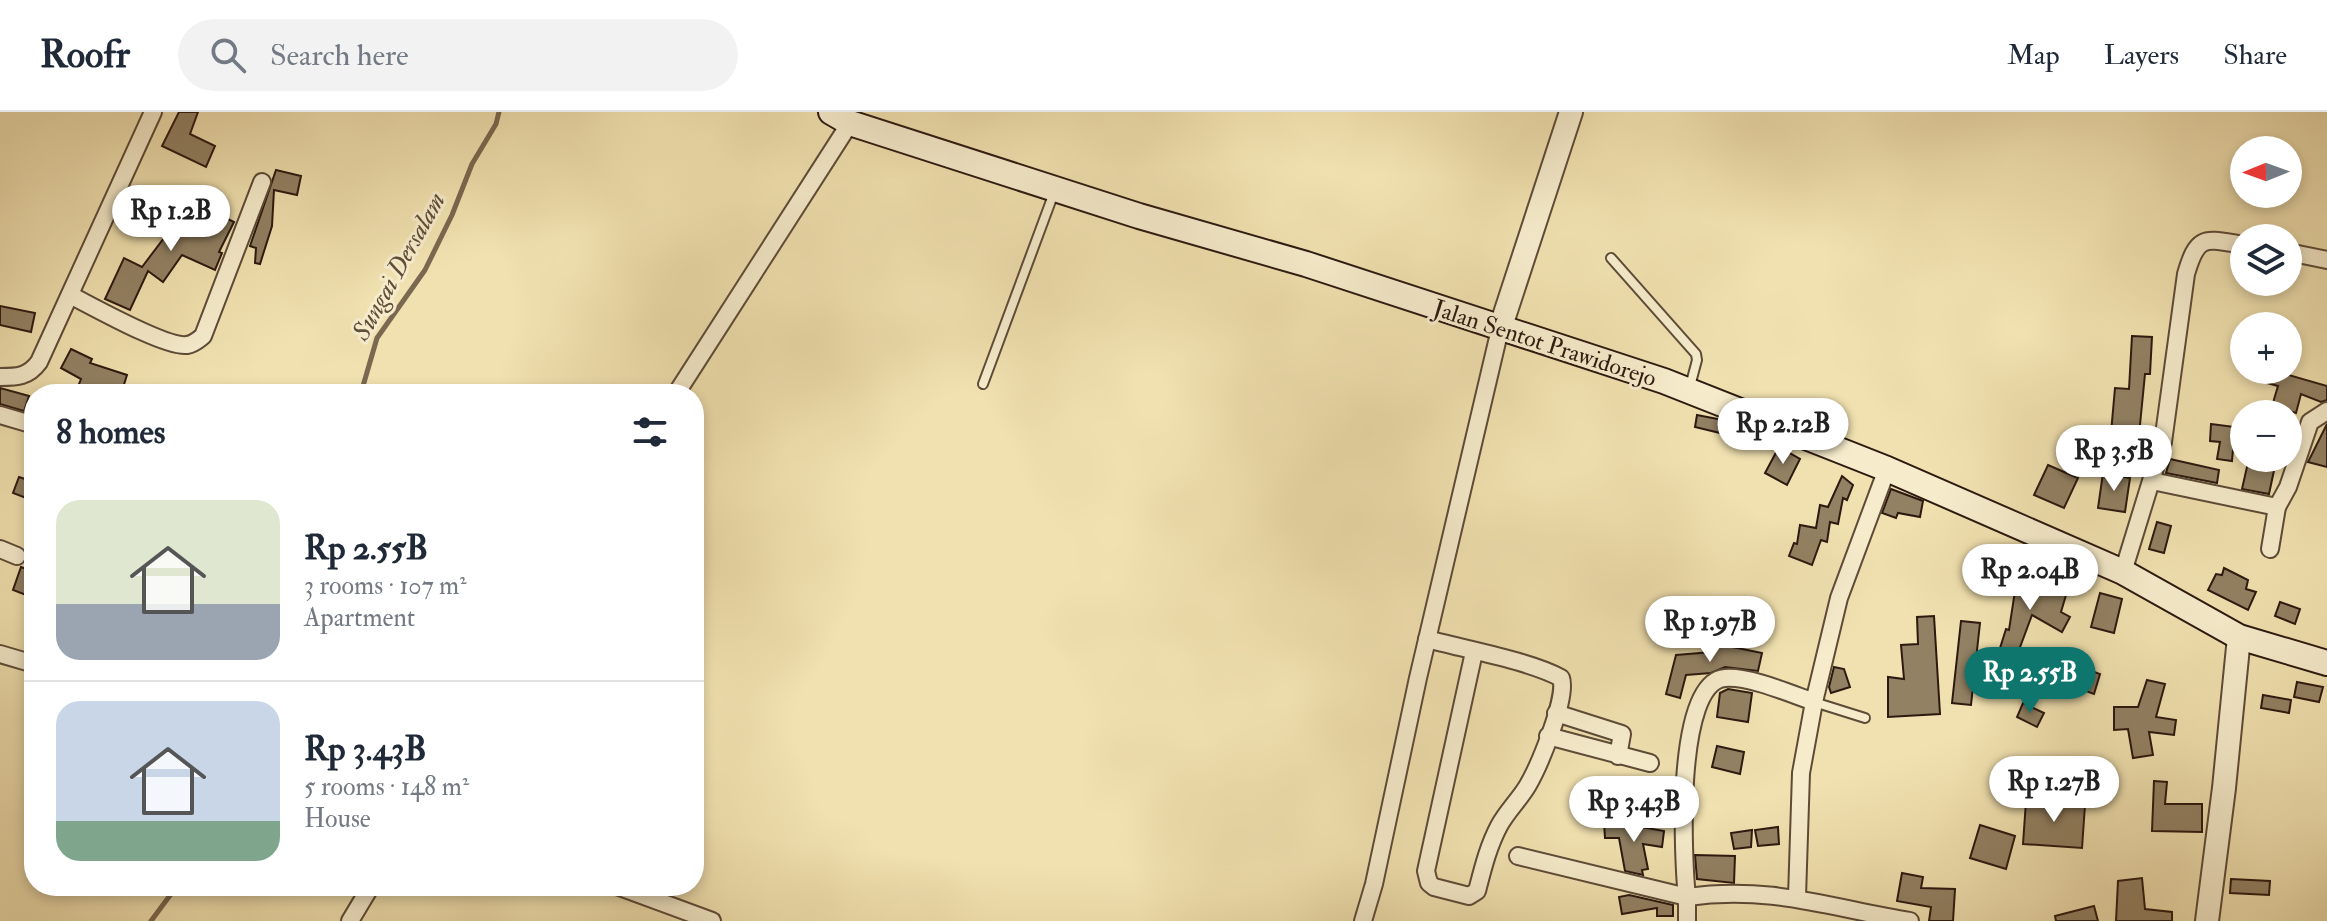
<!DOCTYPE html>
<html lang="en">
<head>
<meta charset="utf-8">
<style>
  :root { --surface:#fff; --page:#f2f2f3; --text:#1f2937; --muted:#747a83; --line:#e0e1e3; --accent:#0f766e }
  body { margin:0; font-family:"IM FELL Double Pica",serif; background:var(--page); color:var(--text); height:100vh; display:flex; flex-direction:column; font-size:30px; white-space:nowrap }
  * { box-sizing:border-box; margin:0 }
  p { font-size:26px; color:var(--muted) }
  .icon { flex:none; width:44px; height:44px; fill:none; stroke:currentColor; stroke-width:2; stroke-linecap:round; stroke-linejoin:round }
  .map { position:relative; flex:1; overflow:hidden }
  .panel { position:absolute; left:24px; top:272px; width:680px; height:512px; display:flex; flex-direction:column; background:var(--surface); border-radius:32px; box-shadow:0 4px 12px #0003 }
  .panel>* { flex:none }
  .needle { width:52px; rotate:269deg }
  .buttons { position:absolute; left:2230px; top:24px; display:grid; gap:16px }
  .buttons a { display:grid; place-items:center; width:72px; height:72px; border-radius:50%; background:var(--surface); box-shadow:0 4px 12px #0003; font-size:40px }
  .price { position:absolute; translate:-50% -68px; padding:0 18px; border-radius:28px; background:#fff; color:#222; font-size:26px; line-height:52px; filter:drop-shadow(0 2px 4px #0008) }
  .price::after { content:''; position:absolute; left:50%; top:48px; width:24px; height:18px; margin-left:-12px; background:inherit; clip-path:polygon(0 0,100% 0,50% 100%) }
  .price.current { background:var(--accent); color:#fff }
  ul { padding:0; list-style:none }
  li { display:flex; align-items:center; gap:24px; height:200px; padding:0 32px }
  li+li { border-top:2px solid var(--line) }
  li span { display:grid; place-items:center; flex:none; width:224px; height:160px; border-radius:24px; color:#555 }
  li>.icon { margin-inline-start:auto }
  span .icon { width:96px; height:96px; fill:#fffc; stroke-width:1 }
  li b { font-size:34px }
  h2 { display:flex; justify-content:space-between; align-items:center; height:96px; padding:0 32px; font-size:34px }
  header { display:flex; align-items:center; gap:48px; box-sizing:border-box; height:112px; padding:0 40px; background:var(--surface); border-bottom:2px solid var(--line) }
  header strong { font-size:38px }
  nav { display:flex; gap:44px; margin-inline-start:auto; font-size:28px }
  .search { width:560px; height:72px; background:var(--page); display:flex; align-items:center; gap:20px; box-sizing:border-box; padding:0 28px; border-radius:44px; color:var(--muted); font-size:30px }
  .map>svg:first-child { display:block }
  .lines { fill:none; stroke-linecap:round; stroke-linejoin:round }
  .stream { stroke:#7a6850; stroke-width:5 }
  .building { fill:#928163; stroke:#2c1910; stroke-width:2 }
  .service-casing { stroke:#5d4b38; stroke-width:12 }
  .minor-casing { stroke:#5d4b38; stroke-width:20 }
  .tertiary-casing { stroke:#5d4b38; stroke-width:26 }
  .secondary-casing { stroke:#2c1910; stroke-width:28 }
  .service { stroke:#f6eccc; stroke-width:8 }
  .minor { stroke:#f6eccc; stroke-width:16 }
  .tertiary { stroke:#f6eccc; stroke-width:22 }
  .secondary { stroke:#f6eccc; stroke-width:24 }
  .labels { text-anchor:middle; stroke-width:6; stroke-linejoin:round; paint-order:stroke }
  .street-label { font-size:24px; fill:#2c1910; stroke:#f6eccc }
  .water-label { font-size:26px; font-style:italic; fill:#604e3a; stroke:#f6eccc }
</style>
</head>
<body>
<header>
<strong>Roofr</strong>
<div class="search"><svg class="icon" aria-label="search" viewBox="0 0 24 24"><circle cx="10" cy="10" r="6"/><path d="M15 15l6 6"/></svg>Search here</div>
<nav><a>Map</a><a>Layers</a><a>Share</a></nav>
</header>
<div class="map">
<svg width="2327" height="809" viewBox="0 0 2327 809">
  <rect width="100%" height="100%" fill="#f1e1b0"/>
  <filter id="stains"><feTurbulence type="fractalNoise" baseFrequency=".0025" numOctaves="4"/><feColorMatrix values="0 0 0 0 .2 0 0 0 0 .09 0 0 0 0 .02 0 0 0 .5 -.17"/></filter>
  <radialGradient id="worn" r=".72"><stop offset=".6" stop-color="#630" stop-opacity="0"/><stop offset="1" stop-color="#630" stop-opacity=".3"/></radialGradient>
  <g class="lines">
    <g class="stream">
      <polyline points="372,282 363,274 377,226 425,158 452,103 472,52 496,12 499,0"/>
      <polyline points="151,809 177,774"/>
    </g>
  </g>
  <g class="building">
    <polygon points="179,0 198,0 190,22 215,34 206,55 162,34"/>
    <polygon points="276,58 301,64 297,83 274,78 272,114 260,152 255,151 256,136 250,134"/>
    <polygon points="161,93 197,122 209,98 234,110 219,140 222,141 215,158 182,143 163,170 148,159 130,198 105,187 124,146 142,155 167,122 149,108"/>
    <polygon points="0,194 35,201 31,220 0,213"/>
    <polygon points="2132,224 2152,225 2150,262 2145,262 2139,323 2111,321 2115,276 2129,277"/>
    <polygon points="71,237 92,247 90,251 127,263 121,282 75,282 81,267 61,256"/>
    <polygon points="2271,258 2327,274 2327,288 2321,290 2301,282 2296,301 2272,294 2278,274 2267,271"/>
    <polygon points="0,276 29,284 24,299 0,292"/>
    <polygon points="1697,303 1723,308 1720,321 1695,315"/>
    <polygon points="2211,312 2235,315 2232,349 2217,347 2220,330 2210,329"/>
    <polygon points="2327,312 2327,355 2308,350"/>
    <polygon points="1779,335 1800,347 1787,373 1765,361"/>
    <polygon points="2249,346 2276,349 2269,382 2242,377"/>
    <polygon points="2170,347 2219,358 2217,371 2166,361"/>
    <polygon points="2048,353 2078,366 2064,396 2034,383"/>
    <polygon points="2103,361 2130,366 2125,400 2098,396"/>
    <polygon points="1842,364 1853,373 1847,388 1843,386 1838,412 1830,410 1827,430 1821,428 1812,453 1789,444 1794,431 1797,432 1800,413 1816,416 1820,393 1828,395"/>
    <polygon points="19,365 34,370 34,389 13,381"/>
    <polygon points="1891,377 1923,389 1920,405 1898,401 1896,406 1882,401"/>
    <polygon points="2157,410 2171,414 2164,441 2149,437"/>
    <polygon points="2027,435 2050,444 2045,466 2069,473 2061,500 2070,505 2062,520 2032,503 2019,538 2012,573 1990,568 2006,517 2009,518 2015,479 2029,448 2024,446"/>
    <polygon points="21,455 34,460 34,486 13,478"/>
    <polygon points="2224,456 2248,468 2246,477 2256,480 2248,498 2208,478 2216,462 2222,463"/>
    <polygon points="2100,481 2122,487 2114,521 2091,515"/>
    <polygon points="2280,490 2300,497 2295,512 2275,504"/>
    <polygon points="1934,504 1940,602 1888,605 1888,565 1904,567 1901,533 1918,532 1917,505"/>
    <polygon points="1961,509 1980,511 1971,593 1952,591"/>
    <polygon points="1713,531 1762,541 1758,559 1725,555 1711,561 1686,563 1680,586 1666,582 1676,543 1712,540"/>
    <polygon points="2057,546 2100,562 2094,582 2050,566"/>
    <polygon points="1834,555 1844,557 1850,575 1831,581 1829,575"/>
    <polygon points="2147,568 2165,572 2156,605 2176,608 2174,623 2149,620 2153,643 2133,646 2128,617 2114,618 2114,595 2138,595"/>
    <polygon points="2297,570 2323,575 2319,590 2294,585"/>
    <polygon points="1728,577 1752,581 1748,610 1717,605 1720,581"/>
    <polygon points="2263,583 2291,588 2289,601 2261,596"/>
    <polygon points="2023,591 2044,601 2037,615 2017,605"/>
    <polygon points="1717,634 1744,640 1740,662 1712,655"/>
    <polygon points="2154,669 2167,670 2165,692 2202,692 2202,720 2152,719"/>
    <polygon points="2026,689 2085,693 2082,736 2023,732"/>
    <polygon points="1614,710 1664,719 1662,735 1643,732 1648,757 1642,758 1643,763 1625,759 1619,726 1605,726 1604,711"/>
    <polygon points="1980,713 2015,724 2006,757 1970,746"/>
    <polygon points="1778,715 1779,732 1758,734 1755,718"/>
    <polygon points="1752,718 1751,735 1734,737 1731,721"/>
    <polygon points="1695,743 1735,744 1734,771 1697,767"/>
    <polygon points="1902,761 1923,765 1921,776 1955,777 1953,809 1929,809 1931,795 1897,789"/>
    <polygon points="2142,766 2145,797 2172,800 2172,809 2116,809 2118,769"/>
    <polygon points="2231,767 2270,769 2269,783 2230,781"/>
    <polygon points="1629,783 1673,793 1673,804 1657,804 1657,796 1622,802 1619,785"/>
    <polygon points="2094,794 2098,809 2056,809 2055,804"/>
  </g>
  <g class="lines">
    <defs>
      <g id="service">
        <polyline points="1611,146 1696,242 1697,248 1689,278"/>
        <polyline points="983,272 1055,78"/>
        <polyline points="1814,590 1865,606"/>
      </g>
      <g id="minor">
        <polyline points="2288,140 2327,148"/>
        <path d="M70,183C92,194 166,236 187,233C194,232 198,228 203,224L262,70"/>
        <path d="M0,265C17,265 28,265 39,250L153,0"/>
        <polyline points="676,282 850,11"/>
        <polyline points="0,303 34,313"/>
        <polyline points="2152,369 2277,395 2288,375 2310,310 2327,299"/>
        <polyline points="0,437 17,444"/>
        <polyline points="2270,437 2277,395"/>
        <path d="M2123,460L2163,330L2186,162C2198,121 2205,127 2244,133"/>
        <path d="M1427,527C1464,537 1530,549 1561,566C1568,585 1539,654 1528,673C1520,687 1507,699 1499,714C1488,735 1483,756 1477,779L1469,784L1434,775L1429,771L1426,759L1474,540"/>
        <polyline points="0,542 34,552"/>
        <polyline points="1556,601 1622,622 1618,644"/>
        <polyline points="1548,624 1650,651"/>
        <path d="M1518,744L1687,785C1683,749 1674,570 1725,566C1750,564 1791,582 1814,590L1839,486L1887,357"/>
        <polyline points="617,774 712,809"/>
        <polyline points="1797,785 1801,661 1814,590"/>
        <polyline points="350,809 371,774"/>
        <polyline points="1363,809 1374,772 1418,566 1500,217"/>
        <path d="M1687,809V785C1770,773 1831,796 1910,809"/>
      </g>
      <g id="tertiary">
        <polyline points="1500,217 1571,0"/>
        <polyline points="2207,809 2224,676 2239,525"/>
      </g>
      <polyline id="secondary" points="831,0 850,11 1139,104 1306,152 1664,269 1887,357 2123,460 2239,525 2327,551"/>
    </defs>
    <use href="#service" class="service-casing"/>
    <use href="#minor" class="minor-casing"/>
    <use href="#tertiary" class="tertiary-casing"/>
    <use href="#secondary" class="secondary-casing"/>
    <use href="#service" class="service"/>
    <use href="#minor" class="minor"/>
    <use href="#tertiary" class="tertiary"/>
    <use href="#secondary" class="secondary"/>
  </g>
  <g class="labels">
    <g class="street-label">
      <text transform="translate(1545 231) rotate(18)" y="8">Jalan Sentot Prawidorejo</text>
    </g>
    <g class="water-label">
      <text transform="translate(398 154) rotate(-61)" y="9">Sungai Dersalam</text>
    </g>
  </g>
  <rect width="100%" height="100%" filter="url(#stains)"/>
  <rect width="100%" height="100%" fill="url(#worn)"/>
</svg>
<div class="buttons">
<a><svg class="needle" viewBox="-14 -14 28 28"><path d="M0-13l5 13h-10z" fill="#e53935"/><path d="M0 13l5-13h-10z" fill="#747a83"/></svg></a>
<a><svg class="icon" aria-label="layers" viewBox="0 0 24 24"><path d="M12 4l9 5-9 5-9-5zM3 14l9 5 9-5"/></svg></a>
<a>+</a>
<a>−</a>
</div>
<b class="price" style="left:171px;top:141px">Rp 1.2B</b>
<b class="price" style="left:1783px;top:354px">Rp 2.12B</b>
<b class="price" style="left:2114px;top:381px">Rp 3.5B</b>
<b class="price" style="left:2030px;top:500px">Rp 2.04B</b>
<b class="price" style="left:1710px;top:552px">Rp 1.97B</b>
<b class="price current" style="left:2030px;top:603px">Rp 2.55B</b>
<b class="price" style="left:2054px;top:712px">Rp 1.27B</b>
<b class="price" style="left:1634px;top:732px">Rp 3.43B</b>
<section class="panel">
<h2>8 homes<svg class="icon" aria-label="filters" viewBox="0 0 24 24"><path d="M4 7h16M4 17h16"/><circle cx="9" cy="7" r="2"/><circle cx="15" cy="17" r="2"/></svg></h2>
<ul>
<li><span style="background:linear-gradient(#dfe7d0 65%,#9aa5b1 0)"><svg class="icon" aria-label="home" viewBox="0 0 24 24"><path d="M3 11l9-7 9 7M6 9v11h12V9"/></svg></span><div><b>Rp 2.55B</b><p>3 rooms · 107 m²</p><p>Apartment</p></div></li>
<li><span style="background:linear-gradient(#c9d6e8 75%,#7fa58c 0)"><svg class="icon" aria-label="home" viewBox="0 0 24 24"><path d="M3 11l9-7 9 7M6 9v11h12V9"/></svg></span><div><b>Rp 3.43B</b><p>5 rooms · 148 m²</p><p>House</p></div></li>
</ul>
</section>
</div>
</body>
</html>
